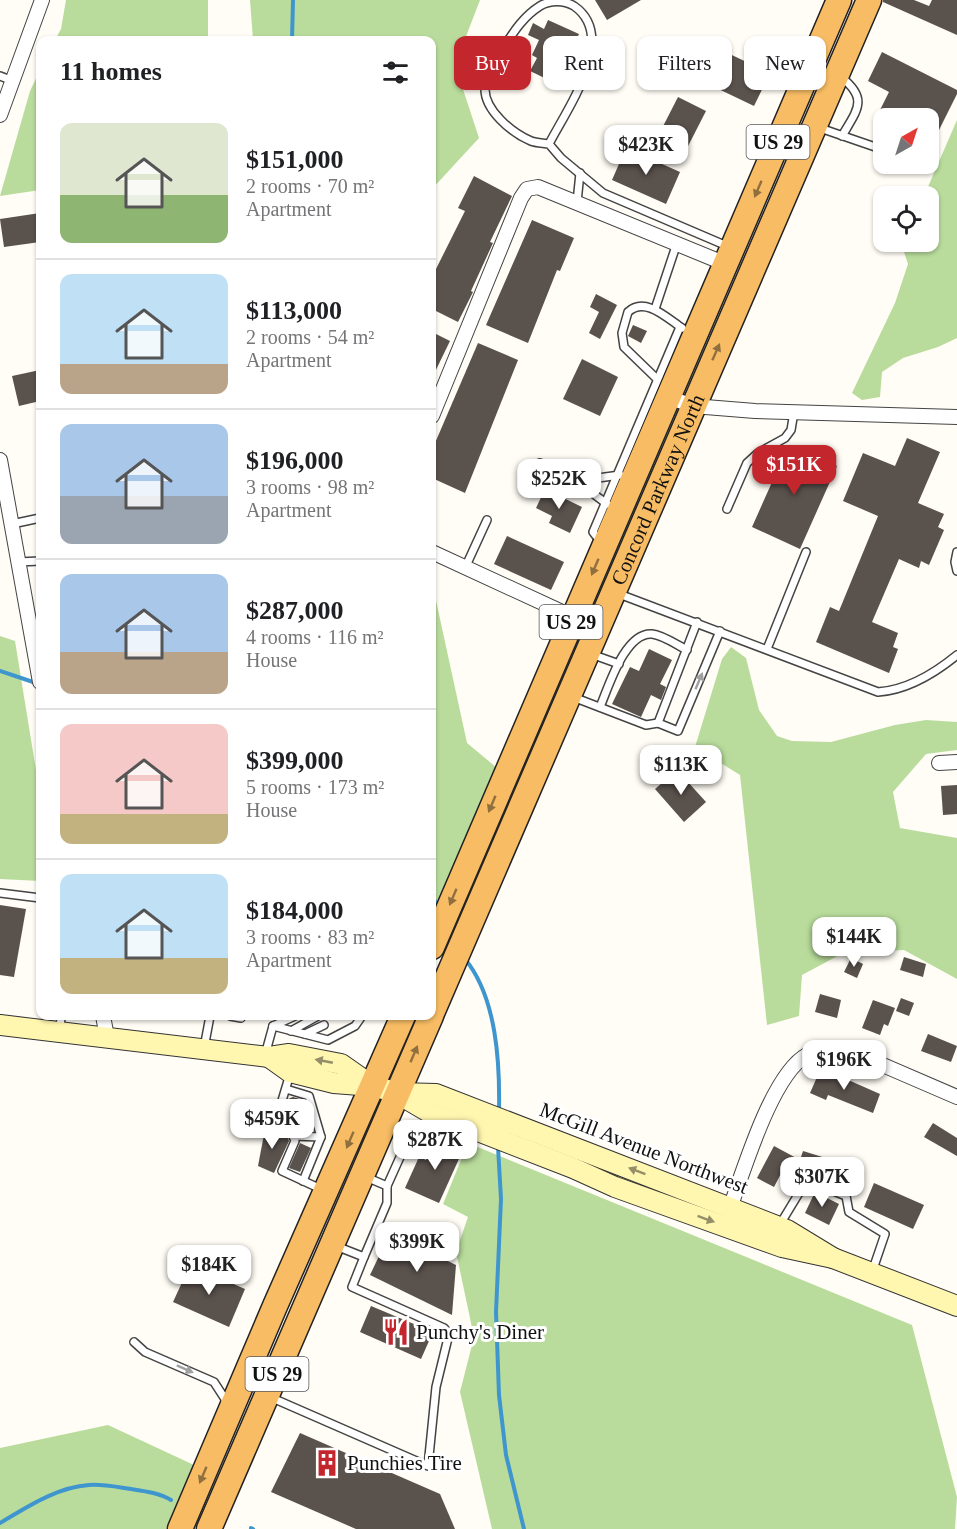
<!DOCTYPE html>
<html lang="en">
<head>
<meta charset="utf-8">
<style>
  :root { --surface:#fff; --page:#f2f2f2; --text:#202124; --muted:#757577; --line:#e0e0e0; --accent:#c4262e }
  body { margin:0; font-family:"Times New Roman",serif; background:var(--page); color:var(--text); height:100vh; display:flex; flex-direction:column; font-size:22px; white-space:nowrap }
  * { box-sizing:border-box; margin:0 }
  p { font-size:20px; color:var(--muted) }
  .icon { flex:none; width:33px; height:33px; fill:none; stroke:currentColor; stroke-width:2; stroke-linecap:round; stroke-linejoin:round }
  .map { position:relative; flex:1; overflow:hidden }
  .details { position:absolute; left:36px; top:36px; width:400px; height:984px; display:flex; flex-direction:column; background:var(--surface); border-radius:12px; box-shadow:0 2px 4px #0004 }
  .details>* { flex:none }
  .banner { position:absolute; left:454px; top:36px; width:412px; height:54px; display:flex; gap:12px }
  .needle { width:39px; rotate:39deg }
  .controls { position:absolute; left:873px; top:108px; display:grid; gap:12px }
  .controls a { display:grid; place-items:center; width:66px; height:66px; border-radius:12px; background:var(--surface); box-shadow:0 2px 4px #0004; font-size:30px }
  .price { position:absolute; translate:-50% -51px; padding:0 14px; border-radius:12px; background:#fff; color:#222; font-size:20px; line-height:39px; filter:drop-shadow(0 2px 3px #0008) }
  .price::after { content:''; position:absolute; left:50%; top:36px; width:18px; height:14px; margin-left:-9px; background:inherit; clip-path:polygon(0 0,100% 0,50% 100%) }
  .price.active { background:var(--accent); color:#fff }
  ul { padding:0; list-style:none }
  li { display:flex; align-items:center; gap:18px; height:150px; padding:0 24px }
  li+li { border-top:2px solid var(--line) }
  li span { display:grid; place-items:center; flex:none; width:168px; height:120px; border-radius:12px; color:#555 }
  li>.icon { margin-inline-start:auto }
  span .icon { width:72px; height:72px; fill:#fffc; stroke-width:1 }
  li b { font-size:26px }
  h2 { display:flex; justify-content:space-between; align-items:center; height:72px; padding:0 24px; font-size:26px }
  .chip { padding:0 21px; border-radius:12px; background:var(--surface); box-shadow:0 2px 4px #0004; font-size:21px; line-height:54px }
  .chip.active { background:var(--accent); color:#fff }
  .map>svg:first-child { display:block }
  .forest { fill:#b9dc9c }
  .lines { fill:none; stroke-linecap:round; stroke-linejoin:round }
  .stream { stroke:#3f96cf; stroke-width:4 }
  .building { fill:#5a524d }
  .service-casing { stroke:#444; stroke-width:10 }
  .minor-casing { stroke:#444; stroke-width:16 }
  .secondary-casing { stroke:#333; stroke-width:22 }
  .trunk-casing { stroke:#222; stroke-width:27 }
  .service { stroke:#fff; stroke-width:7 }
  .minor { stroke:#fff; stroke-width:14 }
  .secondary { stroke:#fff6b0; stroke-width:20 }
  .trunk { stroke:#f7bc64; stroke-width:24 }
  .oneway { fill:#906f3f }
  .oneway2 { fill:#a0a0a0 }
  .oneway3 { fill:#948f68 }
  .labels { text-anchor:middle; stroke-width:6; stroke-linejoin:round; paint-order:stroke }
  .shield { fill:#fff; stroke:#585858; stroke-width:1.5 }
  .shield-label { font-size:20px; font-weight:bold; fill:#111 }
  .street-label { font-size:21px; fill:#111; stroke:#fff }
  .poi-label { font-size:21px; fill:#111; stroke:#fff; text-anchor:start }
</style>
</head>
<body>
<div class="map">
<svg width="957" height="1529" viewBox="0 0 957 1529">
  <rect width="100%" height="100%" fill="#fffdf5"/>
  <g class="forest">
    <polygon points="66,0 208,0 208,40 55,40 61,29"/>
    <polygon points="250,0 480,0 455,65 479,138 432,189 432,40 253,40"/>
    <polygon points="40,70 40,190 0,196 30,91"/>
    <polygon points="957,120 957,338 938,347 903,358 882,372 880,397 862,400 852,393 895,303 908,264 904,252 895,242 928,242 928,196 924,196"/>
    <polygon points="432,594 435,596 467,743 497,768 432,919"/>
    <polygon points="0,636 15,641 40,795 40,881 0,879"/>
    <polygon points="731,647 746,658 759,710 777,736 792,741 831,742 895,725 926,720 957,722 957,750 926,754 893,792 900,828 957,838 957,979 904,950 843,953 802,975 799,1016 767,1025 740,775 695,747 722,659"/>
    <polygon points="468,1143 912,1325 957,1497 955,1529 492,1529 460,1392 474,1337 456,1252 468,1217 443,1204"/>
    <polygon points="108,1425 194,1465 166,1529 0,1529 0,1448"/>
  </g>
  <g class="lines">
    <g class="stream">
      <polyline points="292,40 293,0"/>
      <polyline points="0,671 36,683"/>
      <polyline points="432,895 438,908"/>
      <path d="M465,959C497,998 500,1064 499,1112"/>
      <polyline points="498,1147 501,1199 496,1312 499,1395 506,1455 524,1529"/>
      <path d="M0,1523C27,1507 57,1487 89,1485C103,1484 117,1487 131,1489C144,1491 160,1493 171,1500"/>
      <polyline points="251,1528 253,1529"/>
    </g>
  </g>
  <g class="building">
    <polygon points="595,0 641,0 607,20"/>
    <polygon points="883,0 914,0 929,6 932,0 957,0 957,35 883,2"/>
    <polygon points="548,20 579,34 555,83 530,71 537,58 532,55 539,40 528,35 533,23 544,29"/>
    <polygon points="479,36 492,42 477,75 464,70"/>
    <polygon points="673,37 681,41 683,37 696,44 698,39 770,73 754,106 662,62"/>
    <polygon points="882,52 957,90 957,94 938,132 928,127 928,118 888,118 889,115 880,110 889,92 868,81"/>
    <polygon points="678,97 706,111 684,154 656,140"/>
    <polygon points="626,148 680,172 666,204 612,180"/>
    <polygon points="474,176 512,196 490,242 493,243 471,291 473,292 458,322 432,309 432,277 465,211 458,208"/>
    <polygon points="40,213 40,242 4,247 0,219"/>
    <polygon points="532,220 574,238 560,271 557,270 528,343 486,325"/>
    <polygon points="596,294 617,305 600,339 589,333 599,312 590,307"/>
    <polygon points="633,325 647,331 641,343 628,336"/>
    <polygon points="432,332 450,341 432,378"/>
    <polygon points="478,343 518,360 465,493 432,478 432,450"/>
    <polygon points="582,359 618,377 600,416 563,399"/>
    <polygon points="40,370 40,401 19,406 12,376"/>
    <polygon points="907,438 940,452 918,503 944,514 938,527 944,530 929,565 921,561 919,568 899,559 872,622 898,633 893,647 898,649 889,673 816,642 830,607 839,611 878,516 843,501 863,453 895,466"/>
    <polygon points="790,445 837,466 800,549 752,527 777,471 767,467 773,454 784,459"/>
    <polygon points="545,489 582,507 570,533 549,523 552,516 536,508"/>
    <polygon points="507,536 564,562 551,590 494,564"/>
    <polygon points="649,649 672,660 660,684 666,687 661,700 651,695 641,717 612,704 630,667 639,671"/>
    <polygon points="677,770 706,802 684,822 655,789"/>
    <polygon points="957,785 957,814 943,815 941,786"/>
    <polygon points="0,905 26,909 14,977 0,975"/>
    <polygon points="904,957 926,964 923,977 900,970"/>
    <polygon points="851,958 863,964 857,978 844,972"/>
    <polygon points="820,994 841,1000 837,1018 815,1012"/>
    <polygon points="901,998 914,1003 909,1016 896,1011"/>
    <polygon points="873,1000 895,1008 888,1026 884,1024 880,1035 862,1028"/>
    <polygon points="928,1034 957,1046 951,1062 921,1051"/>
    <polygon points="821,1068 880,1094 873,1113 828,1095 826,1100 810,1093"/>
    <polygon points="293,1097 300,1099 308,1120 295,1125 287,1104 288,1099"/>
    <polygon points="933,1123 957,1138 957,1156 924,1137"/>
    <polygon points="265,1129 288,1138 289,1141 274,1173 258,1166"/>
    <polygon points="437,1137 463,1150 439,1203 405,1188 419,1157 426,1160"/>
    <polygon points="300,1143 311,1148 300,1172 289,1168"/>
    <polygon points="774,1146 800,1160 803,1151 832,1160 826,1178 786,1164 774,1187 757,1178"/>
    <polygon points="874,1183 924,1205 913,1229 864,1207"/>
    <polygon points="815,1192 839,1204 829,1225 805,1213"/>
    <polygon points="390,1233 456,1265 452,1315 370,1275"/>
    <polygon points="190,1265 245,1289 229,1327 173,1302"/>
    <polygon points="371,1306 433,1332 421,1359 360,1332"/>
    <polygon points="300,1433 440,1494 455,1529 356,1529 271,1492"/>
  </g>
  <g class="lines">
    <defs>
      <g id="service">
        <polyline points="0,76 13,81"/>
        <path d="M841,77C869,99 857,110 842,136"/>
        <polyline points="817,127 884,150"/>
        <path d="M549,144C543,143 536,143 531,141C512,133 484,110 485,88C486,72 496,60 504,47C514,31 524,16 540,6C550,0 564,0 574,6C619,37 567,109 549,144L561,158L603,193L727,246"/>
        <polyline points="920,164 922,164"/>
        <polyline points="577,202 580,173"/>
        <polyline points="655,309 677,243"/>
        <path d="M657,379L624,347L622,333L628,312C645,296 667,318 682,328"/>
        <polyline points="540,463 587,483 595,495 607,504"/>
        <polyline points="587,483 598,478 620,475"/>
        <polyline points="727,509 747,463 758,453 785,438 791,430 794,412"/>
        <polyline points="12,524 40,518"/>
        <polyline points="603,540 596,536 593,532 680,327"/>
        <polyline points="957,552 955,562 957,571"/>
        <polyline points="18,562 40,561"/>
        <polyline points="465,568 487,520"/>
        <path d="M619,594L878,692C907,690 935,673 957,655"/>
        <polyline points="697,622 658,723 678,731 720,631"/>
        <polyline points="767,649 806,552"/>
        <polyline points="591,654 619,664"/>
        <polyline points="573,697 646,725 658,723"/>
        <path d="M600,707C609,686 625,632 652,634C663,635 677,645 687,650"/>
        <polyline points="0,893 40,898"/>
        <polyline points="230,1016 241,1018"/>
        <polyline points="273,1026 328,1040 355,1026 362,1016"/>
        <polyline points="273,1026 295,1016"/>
        <polyline points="60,1031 61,1016"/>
        <polyline points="291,1031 318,1016"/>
        <polyline points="305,1034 324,1025"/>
        <polyline points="204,1048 210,1016"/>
        <polyline points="265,1055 273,1026"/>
        <polyline points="290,1074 281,1104 295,1141 282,1171 323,1190"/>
        <polyline points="286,1089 309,1096 321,1137 303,1181"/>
        <polyline points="293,1136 321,1137"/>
        <polyline points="387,1186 405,1146 417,1140"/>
        <polyline points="779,1226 802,1188 816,1184 846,1196 849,1212 885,1234 872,1272"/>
        <polyline points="364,1257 387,1203 387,1186 366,1177"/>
        <polyline points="134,1342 145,1352 214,1382 225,1399 225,1403"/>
        <polyline points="270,1397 428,1466 436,1387 449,1334 444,1328 352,1287 364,1257 336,1246"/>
      </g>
      <g id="minor">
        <polyline points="0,115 42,0"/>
        <polyline points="668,397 693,406 755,411 957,417"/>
        <polyline points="432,416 521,198 527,189 538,187 726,264"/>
        <polyline points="0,460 40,682"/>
        <polyline points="432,552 573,617"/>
        <polyline points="939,763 957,762"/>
        <polyline points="103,1016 107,1037"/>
        <path d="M730,1208C744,1170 772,1074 807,1055C820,1049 834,1049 848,1050L957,1097"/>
      </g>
      <g id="secondary">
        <polyline points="0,1025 269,1057 289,1054 341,1064 371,1085"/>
        <polyline points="269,1057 290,1072 334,1083 373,1086 398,1093 436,1094 787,1230 833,1258"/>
        <polyline points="400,1095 429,1112 573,1168 615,1187 782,1247 833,1258 957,1306"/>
      </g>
      <g id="trunk">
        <polyline points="432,947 839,0"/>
        <path id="s1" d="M432,1013L869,0"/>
        <polyline points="180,1529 275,1306 403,1016"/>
        <polyline points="209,1529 431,1016"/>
      </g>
    </defs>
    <use href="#service" class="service-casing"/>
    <use href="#minor" class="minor-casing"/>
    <use href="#secondary" class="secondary-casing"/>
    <use href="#trunk" class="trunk-casing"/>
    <use href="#service" class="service"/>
    <use href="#minor" class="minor"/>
    <use href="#secondary" class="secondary"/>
    <use href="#trunk" class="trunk"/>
  </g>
  <defs><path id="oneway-solid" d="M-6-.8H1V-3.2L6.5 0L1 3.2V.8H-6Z" transform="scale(1.5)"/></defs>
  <g class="oneway">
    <use href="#oneway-solid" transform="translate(758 189) rotate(113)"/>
    <use href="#oneway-solid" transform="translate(716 352) rotate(-66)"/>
    <use href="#oneway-solid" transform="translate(595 567) rotate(113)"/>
    <use href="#oneway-solid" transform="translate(492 804) rotate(113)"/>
    <use href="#oneway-solid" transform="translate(453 897) rotate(113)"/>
    <use href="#oneway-solid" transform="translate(414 1054) rotate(-67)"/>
    <use href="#oneway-solid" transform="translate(350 1140) rotate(113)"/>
    <use href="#oneway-solid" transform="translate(203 1475) rotate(113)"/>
  </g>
  <g class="oneway2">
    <use href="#oneway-solid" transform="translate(699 681) rotate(-67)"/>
    <use href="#oneway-solid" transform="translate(185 1369) rotate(24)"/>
  </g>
  <g class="oneway3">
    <use href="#oneway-solid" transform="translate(324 1061) rotate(-169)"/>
    <use href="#oneway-solid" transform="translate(637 1171) rotate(-159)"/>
    <use href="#oneway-solid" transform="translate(706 1219) rotate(20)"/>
  </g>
  <defs>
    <symbol id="restaurant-bare" viewBox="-9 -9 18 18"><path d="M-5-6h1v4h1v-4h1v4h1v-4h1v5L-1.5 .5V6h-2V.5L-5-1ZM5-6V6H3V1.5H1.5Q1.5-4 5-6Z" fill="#c4262e" stroke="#fff" stroke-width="2.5" paint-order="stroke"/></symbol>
    <symbol id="building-bare" viewBox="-9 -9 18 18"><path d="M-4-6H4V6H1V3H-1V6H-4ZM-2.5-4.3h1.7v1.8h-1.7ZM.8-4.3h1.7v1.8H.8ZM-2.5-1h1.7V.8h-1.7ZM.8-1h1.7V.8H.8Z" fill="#c4262e" stroke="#fff" stroke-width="2.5" paint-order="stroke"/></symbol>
  </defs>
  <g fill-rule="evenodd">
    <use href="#restaurant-bare" x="377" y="1313" width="38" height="38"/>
    <use href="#building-bare" x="308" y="1444" width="38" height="38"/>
  </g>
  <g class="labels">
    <g class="shield">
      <rect x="746.5" y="125" width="63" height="34" rx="4.5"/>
      <rect x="539.5" y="605" width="63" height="34" rx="4.5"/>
      <rect x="245.5" y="1357" width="63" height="34" rx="4.5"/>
    </g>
    <g class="shield-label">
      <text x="778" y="149">US 29</text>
      <text x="571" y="629">US 29</text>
      <text x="277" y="1381">US 29</text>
    </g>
    <g class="street-label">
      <text dy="7" stroke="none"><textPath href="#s1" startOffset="570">Concord Parkway North</textPath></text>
      <text transform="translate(644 1148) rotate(21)" y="7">McGill Avenue Northwest</text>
    </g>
    <g class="poi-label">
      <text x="416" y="1339">Punchy's Diner</text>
      <text x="347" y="1470">Punchies Tire</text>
    </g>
  </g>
</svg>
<div class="controls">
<a><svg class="needle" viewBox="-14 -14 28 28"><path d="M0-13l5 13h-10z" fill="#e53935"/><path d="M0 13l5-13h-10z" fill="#757577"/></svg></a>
<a><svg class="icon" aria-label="locate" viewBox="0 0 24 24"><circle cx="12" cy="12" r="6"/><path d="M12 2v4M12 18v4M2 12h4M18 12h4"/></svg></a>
</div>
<b class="price" style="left:646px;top:176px">$423K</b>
<b class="price active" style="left:794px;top:496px">$151K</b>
<b class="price" style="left:559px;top:510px">$252K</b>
<b class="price" style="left:681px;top:796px">$113K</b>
<b class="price" style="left:854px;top:968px">$144K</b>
<b class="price" style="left:844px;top:1091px">$196K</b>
<b class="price" style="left:272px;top:1150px">$459K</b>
<b class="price" style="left:435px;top:1171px">$287K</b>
<b class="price" style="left:822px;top:1208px">$307K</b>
<b class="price" style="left:417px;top:1273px">$399K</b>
<b class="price" style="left:209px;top:1296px">$184K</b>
<div class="banner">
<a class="chip active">Buy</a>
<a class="chip">Rent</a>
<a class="chip">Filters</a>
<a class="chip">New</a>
</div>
<section class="details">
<h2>11 homes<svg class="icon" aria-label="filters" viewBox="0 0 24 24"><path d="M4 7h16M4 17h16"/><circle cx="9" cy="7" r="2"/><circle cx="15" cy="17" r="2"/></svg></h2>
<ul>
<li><span style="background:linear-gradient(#dfe7d0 60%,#8fb573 0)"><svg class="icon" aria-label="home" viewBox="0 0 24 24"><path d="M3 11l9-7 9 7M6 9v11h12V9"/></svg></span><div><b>$151,000</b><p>2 rooms · 70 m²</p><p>Apartment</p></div></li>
<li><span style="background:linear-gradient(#bfe0f5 75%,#b9a48a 0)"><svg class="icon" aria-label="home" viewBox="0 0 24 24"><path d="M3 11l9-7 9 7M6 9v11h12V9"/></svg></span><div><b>$113,000</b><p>2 rooms · 54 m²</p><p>Apartment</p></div></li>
<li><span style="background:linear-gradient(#a9c7e8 60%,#9aa5b1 0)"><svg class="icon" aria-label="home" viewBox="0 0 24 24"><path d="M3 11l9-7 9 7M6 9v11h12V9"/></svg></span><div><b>$196,000</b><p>3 rooms · 98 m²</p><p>Apartment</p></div></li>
<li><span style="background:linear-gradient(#a9c7e8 65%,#b9a48a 0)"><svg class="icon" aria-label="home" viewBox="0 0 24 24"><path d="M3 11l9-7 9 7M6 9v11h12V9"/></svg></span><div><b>$287,000</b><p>4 rooms · 116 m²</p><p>House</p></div></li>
<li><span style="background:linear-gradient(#f6c9c9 75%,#c2b280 0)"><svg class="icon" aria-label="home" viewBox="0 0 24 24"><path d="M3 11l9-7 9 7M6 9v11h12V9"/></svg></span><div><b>$399,000</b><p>5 rooms · 173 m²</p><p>House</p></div></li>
<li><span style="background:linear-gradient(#bfe0f5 70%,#c2b280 0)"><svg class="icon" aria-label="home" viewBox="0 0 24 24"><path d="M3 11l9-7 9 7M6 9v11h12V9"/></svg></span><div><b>$184,000</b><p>3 rooms · 83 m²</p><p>Apartment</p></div></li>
</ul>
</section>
</div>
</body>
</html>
